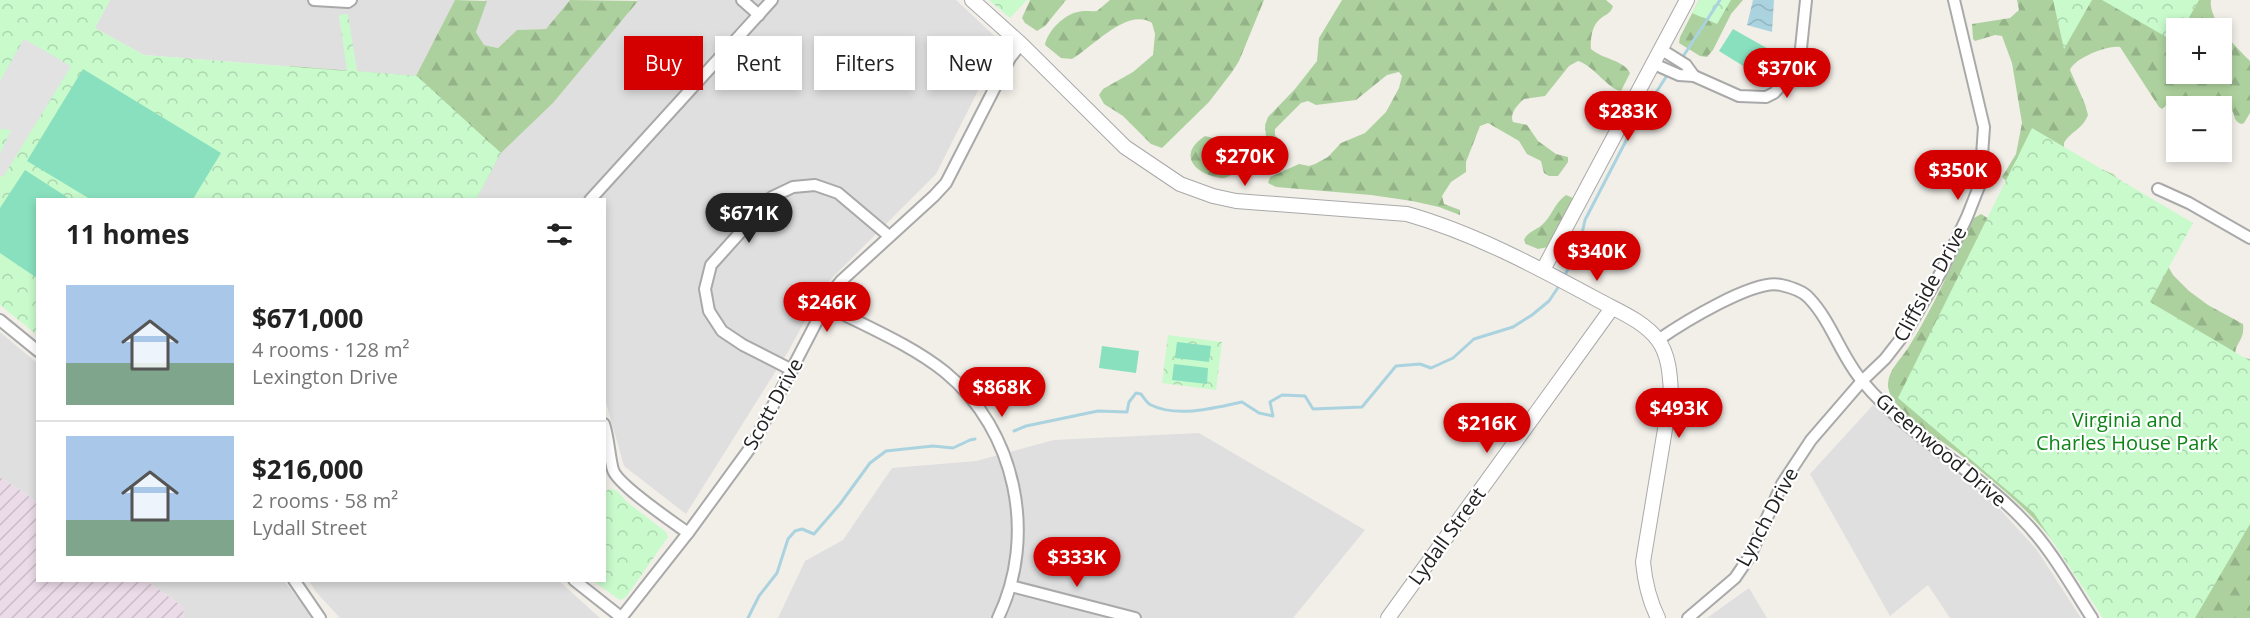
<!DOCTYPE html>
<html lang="en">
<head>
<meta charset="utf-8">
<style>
  :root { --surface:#fff; --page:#f2f2f2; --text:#222; --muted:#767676; --line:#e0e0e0; --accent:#d40000 }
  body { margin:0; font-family:"Open Sans",sans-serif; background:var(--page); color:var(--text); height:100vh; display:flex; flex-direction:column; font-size:22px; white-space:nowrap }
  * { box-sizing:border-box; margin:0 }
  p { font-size:20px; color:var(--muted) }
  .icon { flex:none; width:33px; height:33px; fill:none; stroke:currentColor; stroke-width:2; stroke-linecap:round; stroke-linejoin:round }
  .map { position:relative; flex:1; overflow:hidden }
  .panel { position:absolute; left:36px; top:198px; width:570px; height:384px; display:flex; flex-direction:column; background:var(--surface); border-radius:0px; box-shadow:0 3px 9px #0003 }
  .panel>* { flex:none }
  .banner { position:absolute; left:624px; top:36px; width:570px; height:54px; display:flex; gap:12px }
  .buttons { position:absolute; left:2166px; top:18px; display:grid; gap:12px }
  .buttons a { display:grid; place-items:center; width:66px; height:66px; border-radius:0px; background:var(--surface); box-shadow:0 3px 9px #0003; font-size:30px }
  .price { position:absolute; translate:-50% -51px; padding:0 14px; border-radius:21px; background:var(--accent); color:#fff; font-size:20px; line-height:39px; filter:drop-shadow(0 2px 3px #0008) }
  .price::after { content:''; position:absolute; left:50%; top:36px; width:18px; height:14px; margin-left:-9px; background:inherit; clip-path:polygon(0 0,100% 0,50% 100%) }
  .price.active { background:#222; color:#fff }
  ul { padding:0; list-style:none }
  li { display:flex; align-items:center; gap:18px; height:150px; padding:0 30px }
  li+li { border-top:2px solid var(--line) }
  li span { display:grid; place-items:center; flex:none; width:168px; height:120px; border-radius:0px; color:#555 }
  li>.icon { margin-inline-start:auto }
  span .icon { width:72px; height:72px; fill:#fffc; stroke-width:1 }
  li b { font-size:26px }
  h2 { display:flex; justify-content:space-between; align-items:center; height:72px; padding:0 30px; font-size:26px }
  .chip { padding:0 21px; border-radius:0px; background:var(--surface); box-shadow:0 3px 9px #0003; font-size:21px; line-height:54px }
  .chip.active { background:var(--accent); color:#fff }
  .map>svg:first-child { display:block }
  .residential { fill:#e0dfdf }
  .industrial { fill:url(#industrial-furrows) }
  .forest { fill:url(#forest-firs); fill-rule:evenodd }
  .park { fill:url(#park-crowns) }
  .pitch { fill:#88e0be }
  .parking { fill:#e2e2e2 }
  .water { fill:url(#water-waves) }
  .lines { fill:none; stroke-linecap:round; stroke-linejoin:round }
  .stream { stroke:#aad3df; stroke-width:3 }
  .minor-casing { stroke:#a9a9a9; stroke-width:14 }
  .tertiary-casing { stroke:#a9a9a9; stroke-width:16 }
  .minor { stroke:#fff; stroke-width:10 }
  .tertiary { stroke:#fff; stroke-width:14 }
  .labels { text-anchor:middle; stroke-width:4.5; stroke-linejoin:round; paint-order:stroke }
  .street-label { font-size:20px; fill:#222; stroke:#fff }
  .park-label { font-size:20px; fill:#0c8416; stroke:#fff }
</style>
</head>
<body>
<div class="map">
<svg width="2250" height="618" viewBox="0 0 2250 618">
  <defs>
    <pattern id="industrial-furrows" width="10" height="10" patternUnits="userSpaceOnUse" patternTransform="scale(1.5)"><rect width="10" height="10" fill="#ebdbe8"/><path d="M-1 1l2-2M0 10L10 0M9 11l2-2" fill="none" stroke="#c9bcc7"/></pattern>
    <pattern id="forest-firs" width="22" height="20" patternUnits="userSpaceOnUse" patternTransform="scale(1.5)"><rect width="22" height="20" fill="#add19e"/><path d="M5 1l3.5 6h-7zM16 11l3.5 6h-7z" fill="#95b388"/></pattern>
    <pattern id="park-crowns" width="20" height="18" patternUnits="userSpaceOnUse" patternTransform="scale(1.5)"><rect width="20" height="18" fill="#c8facc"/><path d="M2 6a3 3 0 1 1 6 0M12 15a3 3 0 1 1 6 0" fill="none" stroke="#acd6af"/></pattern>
    <pattern id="water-waves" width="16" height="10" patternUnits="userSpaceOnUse" patternTransform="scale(1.5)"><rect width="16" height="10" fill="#aad3df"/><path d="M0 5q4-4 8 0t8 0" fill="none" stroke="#92b5bf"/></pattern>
  </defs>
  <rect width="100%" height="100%" fill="#f2efe9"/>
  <g class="residential">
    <polygon points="110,0 455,0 417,76 357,72 347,14 339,16 348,71 144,55 95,28"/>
    <polygon points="485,0 570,0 546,29 517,30 498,48 484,45 476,32"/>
    <polygon points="638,0 956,0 1002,43 936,174 823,287 789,350 686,514 624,466 605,399 604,200 476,200 501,153 553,103"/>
    <polygon points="0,332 37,363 37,502 0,477"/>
    <polygon points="1873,405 1998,507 2037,550 2081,618 1950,618 1928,585 1890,616 1810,474"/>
    <polygon points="1199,433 1365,530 1293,618 778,618 805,561 843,540 892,468 976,461 1054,440"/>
    <polygon points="147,581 284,581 314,618 184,618 183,607"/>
    <polygon points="309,581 559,581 600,618 340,618 316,592"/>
    <polygon points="1749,588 1767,618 1707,618"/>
  </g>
  <polygon class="industrial" points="0,477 37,502 38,580 147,581 183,607 184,618 0,618"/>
  <g class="forest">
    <polygon points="455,0 487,1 476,32 484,45 498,48 517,30 546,29 570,0 638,1 553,103 501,153 476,199 289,66 416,76"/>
    <polygon points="1030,0 1066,0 1045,26 1037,31 1025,23 1022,18"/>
    <path d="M1110,0H1264L1239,61L1232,72L1209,102L1162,148L1151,144L1123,116L1104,104L1099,95L1103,89L1133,72L1153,55L1155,34L1152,23C1127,7 1092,48 1072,59L1061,58L1045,45C1047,32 1064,14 1078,12C1084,10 1091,12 1097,11Z"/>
    <path d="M1342,0H1606L1613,6C1610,15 1605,14 1599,20C1592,26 1590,40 1591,49C1602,59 1624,60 1630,73L1621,91C1609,90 1593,65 1578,61L1569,66L1545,96L1524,99C1518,104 1509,114 1513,122L1527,125L1538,141L1556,154L1568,157V162L1558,176H1549L1544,173L1541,161L1527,154L1519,141L1488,123L1480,126L1466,162V172L1451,182L1442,196L1444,204L1460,210V215L1439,207L1412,201L1371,195L1276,187L1268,183L1270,177L1299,164L1309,166L1315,164L1328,157L1341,143L1365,133L1386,112L1399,88L1402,76L1399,72L1387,75L1356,100L1316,105L1308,101L1301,103L1275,129V135L1282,143L1281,148L1269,155L1248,174C1243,175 1238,174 1234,174C1228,176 1226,179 1220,178C1194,174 1177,154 1205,136L1213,138C1224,152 1228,161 1249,157L1266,137L1265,125L1268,117L1295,89L1317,61L1319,38Z"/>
    <polygon points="1699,0 1743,0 1731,14 1713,50 1707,57 1700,56 1679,43 1680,37"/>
    <path d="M2017,0H2211C2208,20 2236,47 2250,61V113L2244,123L2241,124C2232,120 2236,115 2231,109C2223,101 2179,97 2170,102C2167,104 2165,107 2162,109L2159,107L2120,47C2107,45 2075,58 2070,70L2085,104L2088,115C2082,130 2071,131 2064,143V149L2093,166L2113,174L2119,180L2173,275L2189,291L2208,305L2243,324C2245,339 2236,342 2235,354L2240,357L2250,359V618H2105C2082,584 2061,547 2033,518C2010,494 1983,473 1957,452C1938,438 1886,408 1888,383C1889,369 1901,359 1908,348C1934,307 1953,262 1974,218L1981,214L1989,219L2009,184L2002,177L2016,154L2022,123L2012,63L2002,36L1995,35L1975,41L1973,39L1972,24L2010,18L2019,10ZM2176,28H2222V74H2176Z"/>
    <path d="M1566,195L1573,198L1572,202L1548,247L1538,249L1526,244L1524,240C1528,231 1535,231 1542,225C1552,216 1555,202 1566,195Z"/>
  </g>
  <g class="park">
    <polygon points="0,0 110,0 95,28 144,55 347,71 339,15 348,14 357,71 417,76 501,153 476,199 38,200 37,335 0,305"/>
    <polygon points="989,0 1027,0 1010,18"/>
    <polygon points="1699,0 1731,0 1717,24 1692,13"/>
    <polygon points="2053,0 2092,0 2064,49"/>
    <polygon points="2102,0 2199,0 2183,28 2176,28 2175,42"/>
    <polygon points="2032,128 2193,223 2150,302 2250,361 2250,524 2195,618 2103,618 2034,513 1898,398"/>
    <polygon points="1168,335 1222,342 1216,390 1162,383"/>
    <polygon points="609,489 616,490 627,502 666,532 668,537 626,597 620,600 593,581 604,580 605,492"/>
  </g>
  <g class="pitch">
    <polygon points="1733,29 1779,55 1766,80 1719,51"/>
    <polygon points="83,69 221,153 193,199 90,199 27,161"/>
    <polygon points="25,170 70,199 38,200 37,278 0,253 0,208"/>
    <polygon points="1177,342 1211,346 1209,362 1175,358"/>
    <polygon points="1102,346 1139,351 1136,373 1099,368"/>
    <polygon points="1174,364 1208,368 1207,384 1172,380"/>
  </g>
  <polygon class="parking" points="24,39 71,66 3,177 0,176 0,154 11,130 0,129 0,81"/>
  <g class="water">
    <polygon points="1753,0 1774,0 1772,32 1747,25"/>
    <polygon points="1025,369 1033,373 1030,379 1032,386 1017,400 1011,394 1017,385 1016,378"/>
  </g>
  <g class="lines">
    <g class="stream">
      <polyline points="1684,55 1720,0"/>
      <polyline points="1564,277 1579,247 1585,220 1630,133 1666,77"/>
      <path d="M1014,431L1026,426L1098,411L1127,412L1129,402L1136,393L1141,394C1144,398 1147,403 1151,405C1177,418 1215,408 1242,402L1259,413L1273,416L1270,402L1282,395L1305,396L1313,409L1362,407L1396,366L1420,364L1431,368L1453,358L1474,339L1513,327L1532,315L1549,301L1561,283"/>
      <polyline points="748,618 759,596 777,573 788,539 795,531 802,529 814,534 840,504 870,463 886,451 933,446 953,448 970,440 975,439"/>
    </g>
    <defs>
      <g id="minor">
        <polyline points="314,0 348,2 351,0"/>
        <polyline points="742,0 759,15"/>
        <polyline points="1662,50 1686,65 1694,76"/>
        <polyline points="1654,64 1679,75 1694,76 1739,96 1766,97 1774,93 1789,77 1800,58 1806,0"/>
        <polyline points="2158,189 2189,203 2250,238"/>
        <polyline points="590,200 772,0"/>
        <path d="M825,305C865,326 910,344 945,372C1016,430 1038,536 998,618"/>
        <polyline points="0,320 38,351"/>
        <path d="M1658,340C1681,324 1755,278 1781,285C1790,287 1803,291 1809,298C1832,322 1841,357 1863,382C1908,436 1973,468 2021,518C2050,547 2070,584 2092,618"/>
        <polyline points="792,370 743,345 722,331 709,311 705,289 711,265 772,197 793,187 815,185 838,193 889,236"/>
        <path d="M604,424C609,439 609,456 613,470C618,485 673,522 688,533"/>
        <polyline points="294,580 320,618"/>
        <polyline points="574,580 622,618"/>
        <polyline points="1011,586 1135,618"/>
        <polyline points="621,618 688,533 753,444 832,292 841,281 934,196 946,183 1010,58 1021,44"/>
        <polyline points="1688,618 1735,578 1750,556 1782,484 1811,440 1862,381 1885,359 1906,332 1941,272 1967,217 1980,184 1984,127 1954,0"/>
      </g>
      <g id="tertiary">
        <path d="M972,0L1021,44L1125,147L1180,184L1213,196L1236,201L1407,214C1474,233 1537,267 1598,300C1618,311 1644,321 1658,340C1669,355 1670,375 1671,393L1643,562C1645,583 1649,600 1658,618"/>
        <polyline points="1543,270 1687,0"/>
        <polyline points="1388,618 1612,308"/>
      </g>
    </defs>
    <use href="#minor" class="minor-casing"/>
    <use href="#tertiary" class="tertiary-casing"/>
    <use href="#minor" class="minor"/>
    <use href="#tertiary" class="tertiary"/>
  </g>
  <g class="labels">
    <g class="street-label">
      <text transform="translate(1930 284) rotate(-61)" y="7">Cliffside Drive</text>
      <text transform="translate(773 404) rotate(-61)" y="7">Scott Drive</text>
      <text transform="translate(1941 450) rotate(40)" y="7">Greenwood Drive</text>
      <text transform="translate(1767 517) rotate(-62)" y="7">Lynch Drive</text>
      <text transform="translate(1447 536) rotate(-54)" y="7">Lydall Street</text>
    </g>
    <g class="park-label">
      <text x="2127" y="427">Virginia and<tspan x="2127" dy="23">Charles House Park</tspan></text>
    </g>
  </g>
</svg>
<div class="buttons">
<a>+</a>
<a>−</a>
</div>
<b class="price" style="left:1787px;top:99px">$370K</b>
<b class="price" style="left:1628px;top:142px">$283K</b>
<b class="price" style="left:1245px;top:187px">$270K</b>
<b class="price" style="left:1958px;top:201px">$350K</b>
<b class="price active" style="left:749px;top:244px">$671K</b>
<b class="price" style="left:1597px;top:282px">$340K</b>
<b class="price" style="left:827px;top:333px">$246K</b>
<b class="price" style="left:1002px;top:418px">$868K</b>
<b class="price" style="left:1679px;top:439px">$493K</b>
<b class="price" style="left:1487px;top:454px">$216K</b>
<b class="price" style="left:1077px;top:588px">$333K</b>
<div class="banner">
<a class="chip active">Buy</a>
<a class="chip">Rent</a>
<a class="chip">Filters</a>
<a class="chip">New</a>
</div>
<section class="panel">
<h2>11 homes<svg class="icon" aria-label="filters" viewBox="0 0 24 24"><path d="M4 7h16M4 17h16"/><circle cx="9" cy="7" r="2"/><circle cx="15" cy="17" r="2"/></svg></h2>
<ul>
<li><span style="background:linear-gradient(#a9c7e8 65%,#7fa58c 0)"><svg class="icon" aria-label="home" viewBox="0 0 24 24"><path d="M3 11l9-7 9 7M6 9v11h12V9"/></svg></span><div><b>$671,000</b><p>4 rooms · 128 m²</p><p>Lexington Drive</p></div></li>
<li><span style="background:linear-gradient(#a9c7e8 70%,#7fa58c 0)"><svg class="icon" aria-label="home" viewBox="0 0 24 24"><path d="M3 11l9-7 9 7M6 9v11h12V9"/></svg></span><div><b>$216,000</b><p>2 rooms · 58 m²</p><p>Lydall Street</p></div></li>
</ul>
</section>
</div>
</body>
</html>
